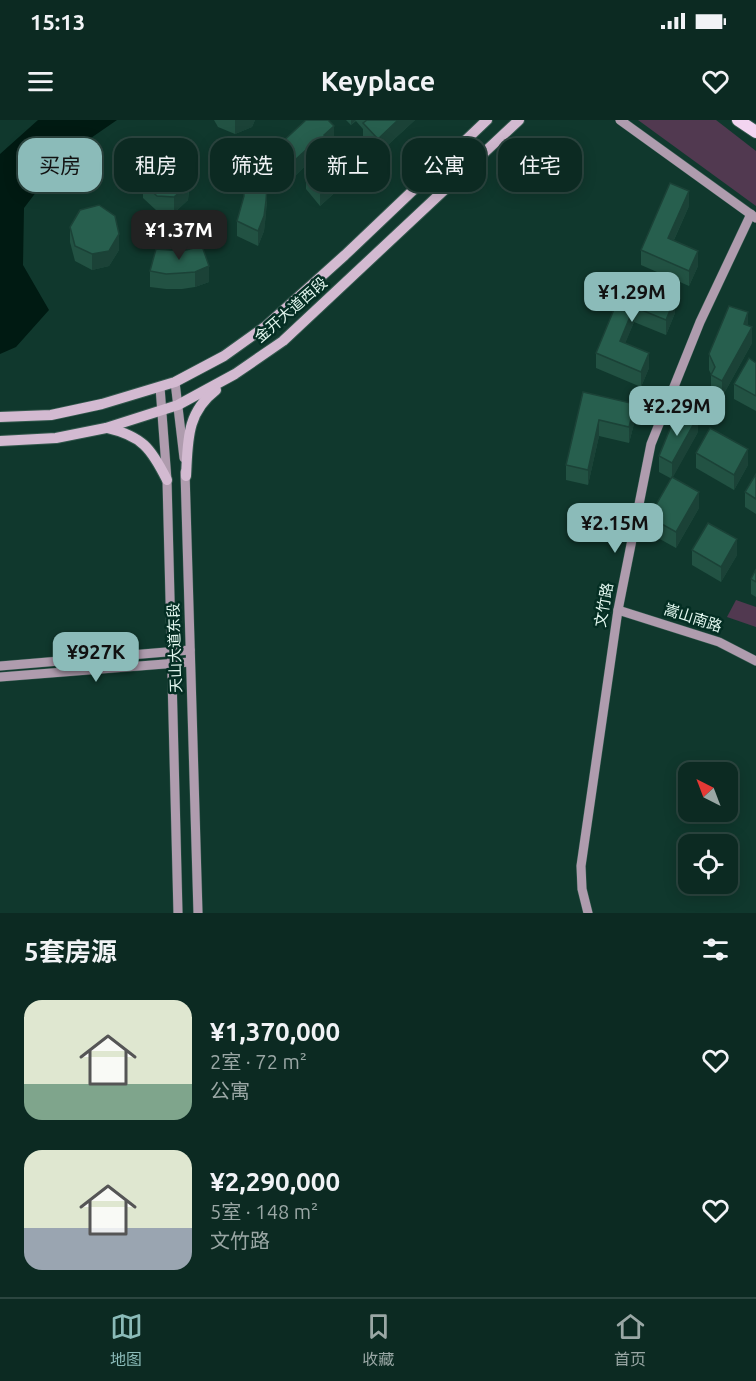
<!DOCTYPE html>
<html lang="zh">
<head>
<meta charset="utf-8">
<style>
  :root { --surface:#0c2a22; --page:#1a362f; --text:#f1f3f6; --muted:#9aa7a5; --line:#2c4640; --accent:#8bbbb9 }
  body { margin:0; font-family:Ubuntu,"Noto Sans SC",sans-serif; background:var(--page); color:var(--text); height:100vh; display:flex; flex-direction:column; font-size:22px; white-space:nowrap }
  * { box-sizing:border-box; margin:0 }
  p { font-size:20px; color:var(--muted) }
  .icon { flex:none; width:33px; height:33px; fill:none; stroke:currentColor; stroke-width:2; stroke-linecap:round; stroke-linejoin:round }
  .map { position:relative; height:793px; overflow:hidden }
  .details { display:flex; flex-direction:column; background:var(--surface); flex:1 }
  .details>* { flex:none }
  .hud { position:absolute; left:18px; top:18px; width:720px; height:54px; display:flex; gap:12px }
  .needle { width:39px; rotate:318deg }
  .fabs { position:absolute; left:678px; top:642px; display:grid; gap:12px }
  .fabs a { display:grid; place-items:center; width:60px; height:60px; border-radius:12px; background:var(--surface); box-shadow:0 3px 15px #0003,0 0 0 2px var(--line); font-size:30px }
  .price { position:absolute; translate:-50% -51px; padding:0 14px; border-radius:12px; background:var(--accent); color:#111; font-size:20px; line-height:39px; filter:drop-shadow(0 2px 3px #0008) }
  .price::after { content:''; position:absolute; left:50%; top:36px; width:18px; height:14px; margin-left:-9px; background:inherit; clip-path:polygon(0 0,100% 0,50% 100%) }
  .price.on { background:#222; color:#fff }
  ul { padding:0; list-style:none }
  li { display:flex; align-items:center; gap:18px; height:150px; padding:0 24px }
  li span { display:grid; place-items:center; flex:none; width:168px; height:120px; border-radius:18px; color:#555 }
  li>.icon { margin-inline-start:auto }
  span .icon { width:72px; height:72px; fill:#fffc; stroke-width:1 }
  li b { font-size:26px }
  h2 { display:flex; justify-content:space-between; align-items:center; height:72px; padding:0 24px; font-size:26px }
  .tag { padding:0 21px; border-radius:18px; background:var(--surface); box-shadow:0 3px 15px #0003,0 0 0 2px var(--line); font-size:21px; line-height:54px }
  .tag.on { background:var(--accent); color:#111 }
  .status { display:flex; justify-content:space-between; align-items:center; height:42px; padding:0 30px; background:var(--surface); direction:ltr }
  .status svg { height:16px; fill:currentColor }
  header { display:flex; justify-content:space-between; align-items:center; height:78px; padding:0 24px; background:var(--surface); font-size:27px; font-weight:600 }
  .tabs { display:flex; justify-content:space-around; align-items:center; height:84px; border-top:2px solid var(--line); background:var(--surface); font-size:16px; color:var(--muted) }
  .tabs a { display:grid; justify-items:center; gap:3px }
  .tabs .on { color:var(--accent) }
  .map>svg:first-child { display:block }
  .green { fill:#513950 }
  .water { fill:#001a12 }
  .lines { fill:none; stroke-linecap:round; stroke-linejoin:round }
  .secondary-casing { stroke:#32574c; stroke-width:10 }
  .primary-casing { stroke:#32574c; stroke-width:12 }
  .highway-casing { stroke:#32574c; stroke-width:14 }
  .secondary { stroke:#af9cae; stroke-width:9 }
  .primary { stroke:#d3bad1; stroke-width:10 }
  .highway { stroke:#f3d5f1; stroke-width:12 }
  .wall { fill:#225243 }
  .shaded-wall { fill:#1b4237 }
  .building { fill:#275f4e; stroke:#1b4237; stroke-width:1.5 }
  .labels { text-anchor:middle; stroke-width:5; stroke-linejoin:round; paint-order:stroke }
  .street-label { font-size:15px; fill:#e2f7ef; stroke:#042e23 }
</style>
</head>
<body>
<div class="status"><b>15:13</b><svg viewBox="0 0 49 12"><path d="M0 12V9h3v3zM5 12V6h3v6zM10 12V3h3v9zM15 12V0h3v12zM26 1h20v11H26zM47 4h2v5h-2z"/></svg></div>
<header><svg class="icon" aria-label="menu" viewBox="0 0 24 24"><path d="M4 6h16M4 12h16M4 18h16"/></svg>Keyplace<svg class="icon" aria-label="heart" viewBox="0 0 24 24"><path d="M12 20l-8-8c-3-5 5-10 8-4 3-6 11-1 8 4z"/></svg></header>
<div class="map">
<svg width="756" height="793" viewBox="0 0 756 793">
  <rect width="100%" height="100%" fill="#10382d"/>
  <g class="green">
    <polygon points="638,0 716,0 756,31 756,86"/>
    <polygon points="736,480 756,487 756,507 727,497"/>
  </g>
  <polygon class="water" points="38,0 117,0 62,38 24,88 23,145 49,190 16,227 0,234 0,34"/>
  <g class="lines">
    <defs>
      <g id="secondary">
        <polyline points="620,0 756,98"/>
        <polyline points="175,262 184,338"/>
        <polyline points="160,267 167,360 178,793"/>
        <polyline points="185,352 198,793"/>
        <polyline points="618,490 719,522 756,541"/>
        <polyline points="0,546 190,530"/>
        <polyline points="0,557 190,542"/>
        <polyline points="588,793 582,769 581,746 618,490 651,324 700,202 751,94"/>
      </g>
      <g id="primary">
        <polyline points="0,297 51,295 102,284 175,262 224,236 266,206 345,135 487,0"/>
        <path d="M107,308C142,316 151,328 167,360"/>
        <polyline points="0,321 56,318 106,308 178,285 235,254 283,221 519,0"/>
        <path d="M186,356C188,321 186,293 216,270"/>
      </g>
      <polyline id="highway" points="738,0 756,12"/>
    </defs>
    <use href="#secondary" class="secondary-casing"/>
    <use href="#primary" class="primary-casing"/>
    <use href="#highway" class="highway-casing"/>
    <use href="#secondary" class="secondary"/>
    <use href="#primary" class="primary"/>
    <use href="#highway" class="highway"/>
  </g>
  <g class="wall">
    <polygon points="214,0 255,0 252,7 235,14 218,7"/>
    <polygon points="346,0 415,0 378,34 363,18 363,9 356,1 351,5"/>
    <polygon points="334,21 331,24 360,50 320,86 306,69 306,54 312,49 307,44 294,57 279,40 279,25"/>
    <polygon points="243,56 267,82 264,111 258,126 237,116 237,101 244,79"/>
    <polygon points="190,61 188,80 174,93 157,91 143,78 143,63"/>
    <polygon points="689,86 674,120 698,146 689,166 641,145 641,130"/>
    <polygon points="70,107 119,130 109,146 92,150 75,141 70,122"/>
    <polygon points="182,131 209,162 195,167 182,169 166,169 150,167 150,151"/>
    <polygon points="627,158 675,193 666,215 634,202 625,223 649,248 641,267 596,248 596,233"/>
    <polygon points="748,205 752,223 722,277 711,271 711,254 709,250 709,234"/>
    <polygon points="756,243 756,291 734,279 734,264"/>
    <polygon points="583,272 635,300 629,323 599,316 588,365 566,360 566,345"/>
    <polygon points="698,312 672,358 699,388 676,428 649,413 649,397 672,359 659,352 659,336"/>
    <polygon points="696,333 748,345 734,370 696,348"/>
    <polygon points="756,354 756,394 745,387 745,372"/>
    <polygon points="692,430 737,435 721,462 692,445"/>
    <polygon points="756,449 756,477 751,474 751,459"/>
  </g>
  <g class="shaded-wall">
    <polygon points="235,0 255,0 252,7 235,14"/>
    <polygon points="351,0 356,0 351,5"/>
    <polygon points="398,0 415,0 378,34 378,19"/>
    <polygon points="334,6 334,21 324,30 324,15"/>
    <polygon points="307,29 307,44 294,57 294,41"/>
    <polygon points="360,34 360,50 320,86 320,70"/>
    <polygon points="190,46 188,80 174,93 174,77"/>
    <polygon points="267,67 266,96 264,111 258,126 258,111"/>
    <polygon points="689,71 689,86 668,133 668,118"/>
    <polygon points="119,114 119,130 109,146 92,150 92,134"/>
    <polygon points="698,131 698,146 689,166 689,151"/>
    <polygon points="209,146 209,162 195,167 195,152"/>
    <polygon points="675,178 675,193 666,215 666,200"/>
    <polygon points="634,187 634,202 620,236 620,221"/>
    <polygon points="748,192 748,208 744,204"/>
    <polygon points="752,207 752,223 722,277 722,261"/>
    <polygon points="649,233 649,248 641,267 641,252"/>
    <polygon points="635,284 635,300 629,323 629,307"/>
    <polygon points="698,296 698,312 672,359 672,343"/>
    <polygon points="599,300 599,316 588,365 588,350"/>
    <polygon points="748,329 748,345 734,370 734,355"/>
    <polygon points="699,372 699,388 676,428 676,412"/>
    <polygon points="737,419 737,435 721,462 721,447"/>
  </g>
  <g class="building">
    <polygon points="306,0 328,0 334,6 324,15 335,28 345,18 360,34 320,70 306,54 319,42 307,29 294,41 279,25"/>
    <polygon points="367,0 398,0 378,19 363,3"/>
    <polygon points="158,30 178,30 190,46 188,65 174,77 157,76 143,63 144,43"/>
    <polygon points="265,52 267,67 266,81 264,96 258,111 237,101 244,76 243,56"/>
    <polygon points="670,63 689,71 668,118 698,131 689,151 641,130"/>
    <polygon points="99,85 115,96 119,114 109,131 92,134 75,126 70,107 80,90"/>
    <polygon points="202,126 209,146 195,152 182,153 166,154 150,151 156,129 182,131"/>
    <polygon points="627,158 675,178 666,200 634,187 620,221 649,233 641,252 596,233"/>
    <polygon points="729,186 748,192 744,204 752,207 722,261 711,255 715,247 709,234"/>
    <polygon points="749,238 756,243 756,276 734,264"/>
    <polygon points="583,272 635,284 629,307 599,300 588,350 566,345"/>
    <polygon points="689,291 698,296 672,343 659,336 672,304 684,300"/>
    <polygon points="710,308 748,329 734,355 696,333"/>
    <polygon points="756,354 756,379 745,372"/>
    <polygon points="672,357 699,372 676,412 649,397"/>
    <polygon points="708,403 737,419 721,447 692,430"/>
    <polygon points="756,449 756,462 751,459"/>
  </g>
  <g class="labels">
    <g class="street-label">
      <text transform="translate(291 190) rotate(-41)" y="5">金开大道西段</text>
      <text transform="translate(604 485) rotate(-80)" y="5">文竹路</text>
      <text transform="translate(693 498) rotate(18)" y="5">嵩山南路</text>
      <text transform="translate(175 528) rotate(-92)" y="5">天山大道东段</text>
    </g>
  </g>
</svg>
<div class="fabs">
<a><svg class="needle" viewBox="-14 -14 28 28"><path d="M0-13l5 13h-10z" fill="#e53935"/><path d="M0 13l5-13h-10z" fill="#9aa7a5"/></svg></a>
<a><svg class="icon" aria-label="locate" viewBox="0 0 24 24"><circle cx="12" cy="12" r="6"/><path d="M12 2v4M12 18v4M2 12h4M18 12h4"/></svg></a>
</div>
<b class="price on" style="left:179px;top:141px">¥1.37M</b>
<b class="price" style="left:632px;top:203px">¥1.29M</b>
<b class="price" style="left:677px;top:317px">¥2.29M</b>
<b class="price" style="left:615px;top:434px">¥2.15M</b>
<b class="price" style="left:96px;top:563px">¥927K</b>
<div class="hud">
<a class="tag on">买房</a>
<a class="tag">租房</a>
<a class="tag">筛选</a>
<a class="tag">新上</a>
<a class="tag">公寓</a>
<a class="tag">住宅</a>
</div>
</div>
<section class="details">
<h2>5套房源<svg class="icon" aria-label="filters" viewBox="0 0 24 24"><path d="M4 7h16M4 17h16"/><circle cx="9" cy="7" r="2"/><circle cx="15" cy="17" r="2"/></svg></h2>
<ul>
<li><span style="background:linear-gradient(#dfe7d0 70%,#7fa58c 0)"><svg class="icon" aria-label="home" viewBox="0 0 24 24"><path d="M3 11l9-7 9 7M6 9v11h12V9"/></svg></span><div><b>¥1,370,000</b><p>2室 · 72 m²</p><p>公寓</p></div><svg class="icon" aria-label="heart" viewBox="0 0 24 24"><path d="M12 20l-8-8c-3-5 5-10 8-4 3-6 11-1 8 4z"/></svg></li>
<li><span style="background:linear-gradient(#dfe7d0 65%,#9aa5b1 0)"><svg class="icon" aria-label="home" viewBox="0 0 24 24"><path d="M3 11l9-7 9 7M6 9v11h12V9"/></svg></span><div><b>¥2,290,000</b><p>5室 · 148 m²</p><p>文竹路</p></div><svg class="icon" aria-label="heart" viewBox="0 0 24 24"><path d="M12 20l-8-8c-3-5 5-10 8-4 3-6 11-1 8 4z"/></svg></li>
</ul>
</section>
<nav class="tabs">
<a class="on"><svg class="icon" aria-label="map" viewBox="0 0 24 24"><path d="M3 6l6-2 6 2 6-2v14l-6 2-6-2-6 2zM9 4v14M15 6v14"/></svg>地图</a>
<a><svg class="icon" aria-label="saved" viewBox="0 0 24 24"><path d="M7 4h10v16l-5-4-5 4z"/></svg>收藏</a>
<a><svg class="icon" aria-label="home" viewBox="0 0 24 24"><path d="M3 11l9-7 9 7M6 9v11h12V9"/></svg>首页</a>
</nav>
</body>
</html>
